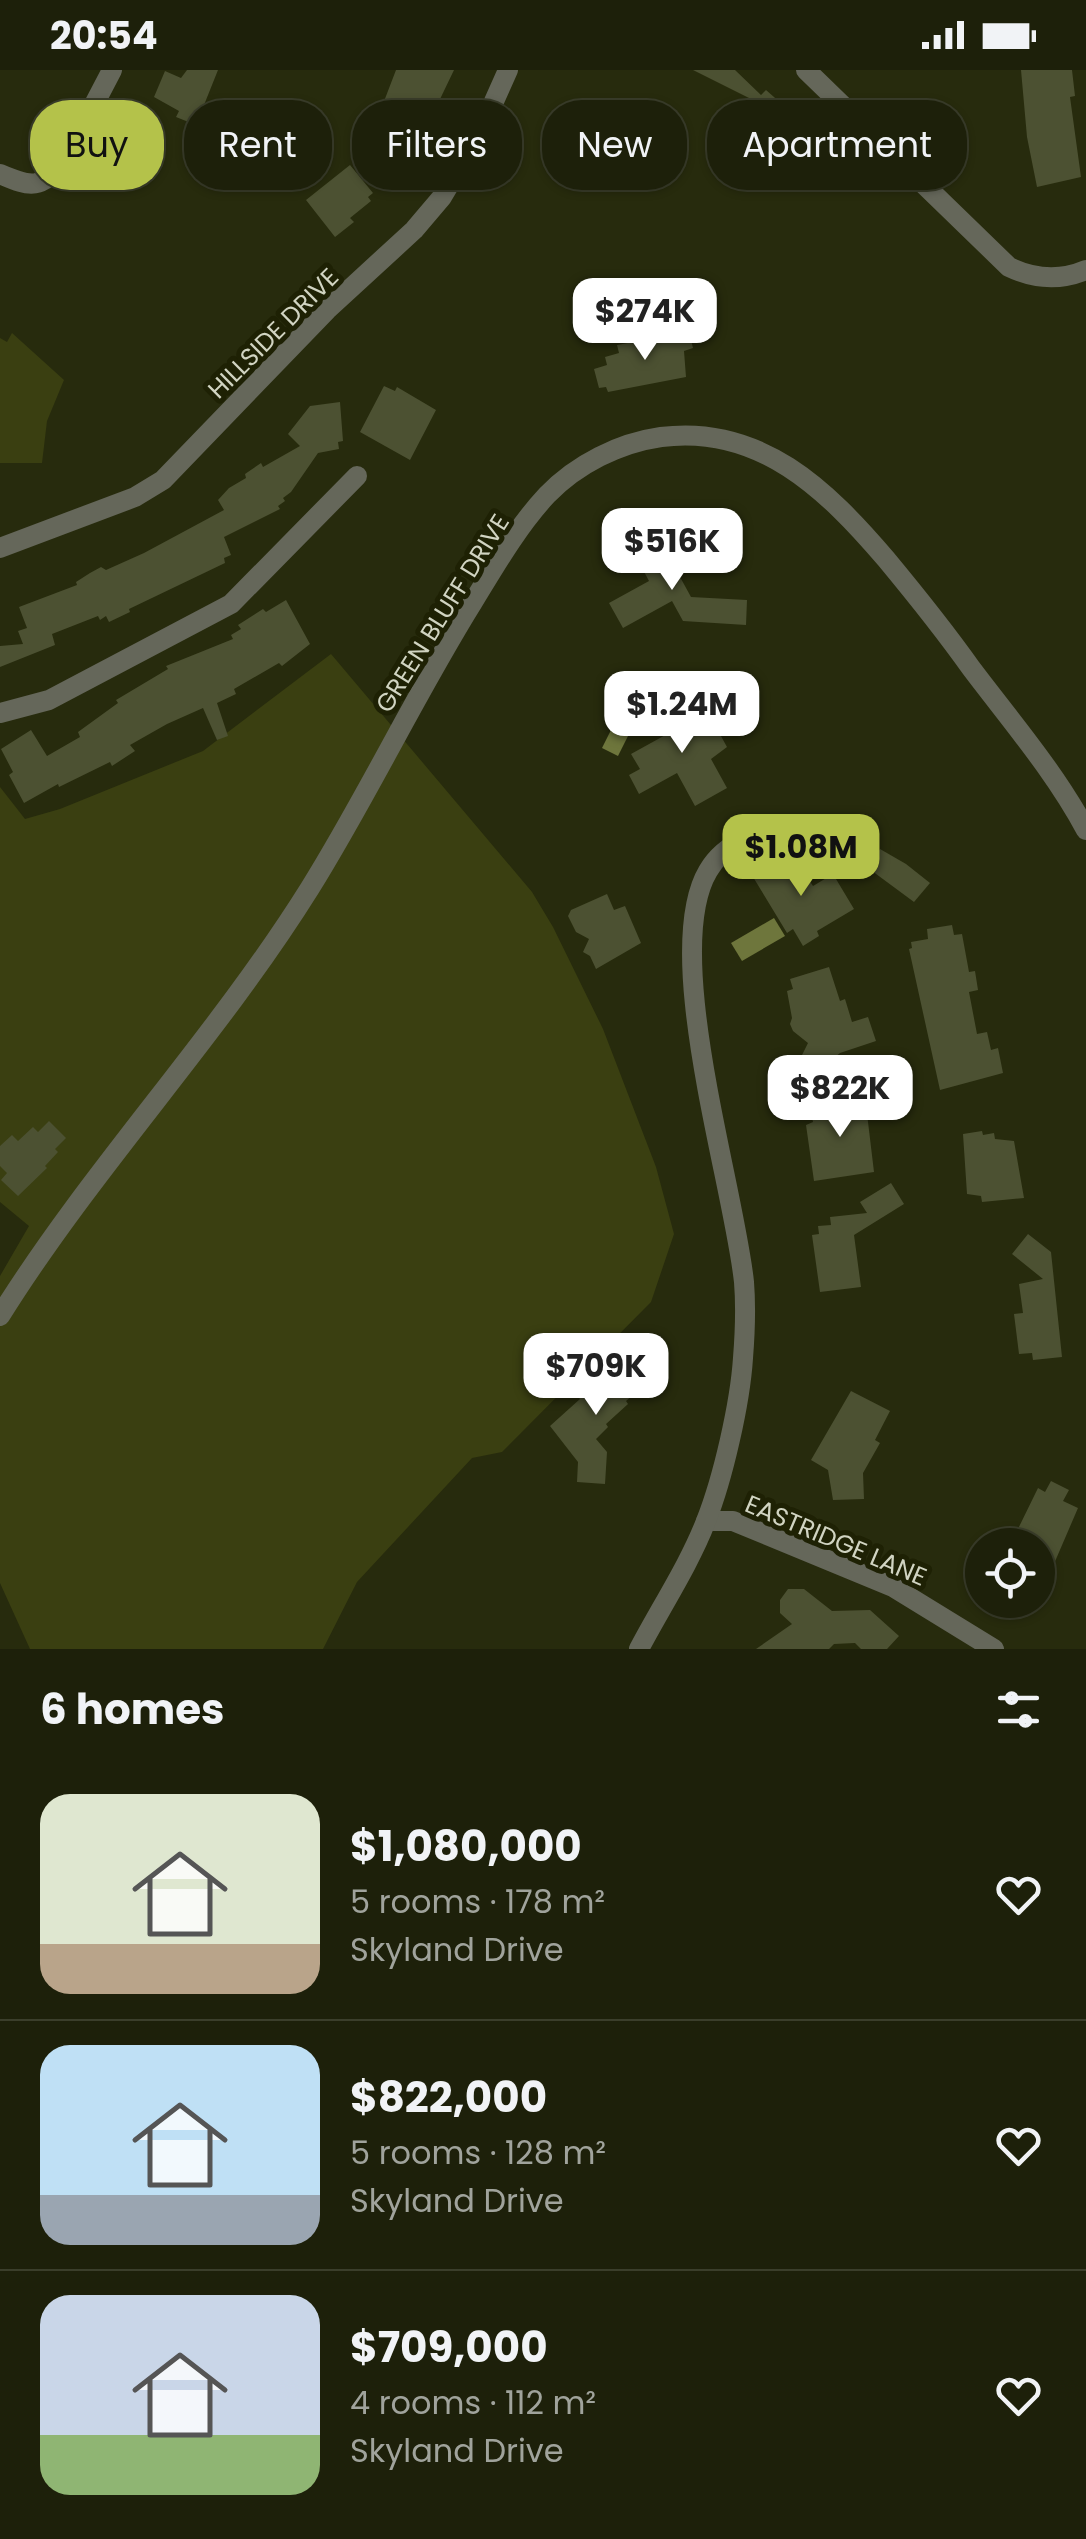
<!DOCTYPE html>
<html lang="en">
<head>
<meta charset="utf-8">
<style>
  :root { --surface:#1d200a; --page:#2a2d18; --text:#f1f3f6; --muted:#a0a39c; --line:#3b3e2b; --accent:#b4c24a }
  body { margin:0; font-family:Poppins,sans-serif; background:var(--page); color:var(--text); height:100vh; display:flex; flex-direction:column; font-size:38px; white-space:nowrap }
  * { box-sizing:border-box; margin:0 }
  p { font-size:32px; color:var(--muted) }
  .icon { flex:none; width:55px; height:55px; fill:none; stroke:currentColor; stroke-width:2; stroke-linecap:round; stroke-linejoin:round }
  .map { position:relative; height:1579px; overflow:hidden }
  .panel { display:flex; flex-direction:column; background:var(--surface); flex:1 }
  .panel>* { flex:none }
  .guide { position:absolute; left:30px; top:30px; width:1028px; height:90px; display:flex; gap:20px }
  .controls { position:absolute; left:965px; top:1458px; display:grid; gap:20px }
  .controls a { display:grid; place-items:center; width:90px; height:90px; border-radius:50%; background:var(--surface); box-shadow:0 2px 8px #0004,0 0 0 2px var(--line); font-size:50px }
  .price { position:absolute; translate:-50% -85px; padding:0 22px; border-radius:20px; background:#fff; color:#222; font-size:32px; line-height:65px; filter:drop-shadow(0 2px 5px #0008) }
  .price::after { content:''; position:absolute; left:50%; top:60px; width:30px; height:22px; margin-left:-15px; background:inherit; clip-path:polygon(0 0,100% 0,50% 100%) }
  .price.on { background:var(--accent); color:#111 }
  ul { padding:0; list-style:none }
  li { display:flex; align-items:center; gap:30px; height:250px; padding:0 40px }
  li+li { border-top:2px solid var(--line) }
  li span { display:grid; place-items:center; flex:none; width:280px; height:200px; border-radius:30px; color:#555 }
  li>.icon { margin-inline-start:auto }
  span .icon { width:120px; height:120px; fill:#fffc; stroke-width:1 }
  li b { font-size:42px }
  h2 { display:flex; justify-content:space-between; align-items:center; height:120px; padding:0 40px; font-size:42px }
  .pill { padding:0 35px; border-radius:40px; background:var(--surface); box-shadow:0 2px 8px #0004,0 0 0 2px var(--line); font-size:35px; line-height:90px }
  .pill.on { background:var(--accent); color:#111 }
  .status { display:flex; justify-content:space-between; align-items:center; height:70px; padding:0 50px; background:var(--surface); direction:ltr }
  .status svg { height:28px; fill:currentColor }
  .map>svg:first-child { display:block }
  .green { fill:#3a3f11 }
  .water { fill:#6e763c }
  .building { fill:#4c5132 }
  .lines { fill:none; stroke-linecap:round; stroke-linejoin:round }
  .minor { stroke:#65675a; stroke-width:20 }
  .tertiary { stroke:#65675a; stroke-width:20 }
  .labels { text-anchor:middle; stroke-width:10; stroke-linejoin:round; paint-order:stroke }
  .street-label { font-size:25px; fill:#d1d4c2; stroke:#1e2104 }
</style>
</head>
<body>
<div class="status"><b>20:54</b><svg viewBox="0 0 49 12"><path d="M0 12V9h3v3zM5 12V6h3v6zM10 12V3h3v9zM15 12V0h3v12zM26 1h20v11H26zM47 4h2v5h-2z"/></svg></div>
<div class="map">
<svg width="1086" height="1579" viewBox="0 0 1086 1579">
  <rect width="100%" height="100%" fill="#272b0d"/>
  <g class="green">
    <polygon points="12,263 64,310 47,351 42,393 0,393 0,268 7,272"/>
    <polygon points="331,584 532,822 553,857 603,959 656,1097 674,1164 651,1232 502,1382 472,1388 357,1512 323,1579 30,1579 0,1513 0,1206 29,1156 0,1132 0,717 25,749 60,739 203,681"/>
  </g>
  <g class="water">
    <polygon points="707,444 734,447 733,463 712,462 701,467 693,452"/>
    <polygon points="619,644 635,652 618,686 602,678"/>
    <polygon points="774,848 785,866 742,891 731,873"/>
  </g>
  <g class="building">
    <polygon points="187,0 218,0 196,55 176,47 179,41 154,27 165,1 181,8"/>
    <polygon points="396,0 454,0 430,50 433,52 423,74 417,72 405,97 365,79 360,67 370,59 373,60"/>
    <polygon points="693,0 735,0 761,25 766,20 807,56 781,79 764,64 759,68 739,50 755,31"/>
    <polygon points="1021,0 1072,0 1075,26 1070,27 1081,107 1037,117 1027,67"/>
    <polygon points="350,95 373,123 368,127 371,131 350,148 354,152 335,167 306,130"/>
    <polygon points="689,262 693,278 684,281 686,307 608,322 606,317 599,318 594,299 607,295 605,287 619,283 617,275"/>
    <polygon points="384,316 395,321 397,317 436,340 410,390 360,362"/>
    <polygon points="340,332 343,371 338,372 339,379 318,383 291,422 283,428 285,431 278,436 280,439 224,467 231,485 224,488 225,493 129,539 130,542 109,552 106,546 100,550 98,546 52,564 55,575 0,597 0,576 23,574 18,561 27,558 19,537 77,515 76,512 90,503 101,497 106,500 144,483 224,440 218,430 229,418 246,408 245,404 261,393 263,397 300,376 288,364 310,336"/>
    <polygon points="657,465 691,527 747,530 746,555 683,551 672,531 623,558 609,533 649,511 632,479"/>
    <polygon points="286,530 310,574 282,596 279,593 234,619 236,624 217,633 228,666 217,670 203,638 167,654 130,675 135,681 112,696 110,692 59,717 58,714 24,733 9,705 13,702 1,679 31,660 47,686 80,667 78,662 118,633 116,630 168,599 166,596 233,569 231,565 241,559 238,555 263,539 266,542"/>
    <polygon points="677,632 683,644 692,639 700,655 711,648 727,677 711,689 727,718 695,736 677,703 639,724 629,705 640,699 631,684 669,663 658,643"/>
    <polygon points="880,779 906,794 930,813 914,832 868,798"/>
    <polygon points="780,784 791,802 800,796 813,816 833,804 854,839 817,861 819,866 803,876 793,859 787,863 750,802"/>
    <polygon points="607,824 614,840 625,836 641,873 596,899 590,886 583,882 589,869 576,862 568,846 571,840"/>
    <polygon points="952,855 954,865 962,864 969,902 975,901 978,920 969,922 977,964 987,962 991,980 998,978 1003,1003 940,1020 909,879 912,878 911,872 928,869 927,859"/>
    <polygon points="829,897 840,931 845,929 852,952 868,947 876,971 840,983 828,993 810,998 804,995 801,987 808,973 793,961 790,954 792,948 787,921 793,919 790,909"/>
    <polygon points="853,1027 865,1027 874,1102 814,1111 806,1055 813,1052 810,1038"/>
    <polygon points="49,1051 66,1068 55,1079 58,1082 45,1096 47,1098 18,1126 1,1110 7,1103 0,1096 0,1076 12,1065 18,1071 33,1057 38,1062"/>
    <polygon points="982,1061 983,1065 994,1063 995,1069 1014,1071 1024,1128 982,1132 981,1126 967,1124 963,1064"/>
    <polygon points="891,1113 904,1134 854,1165 861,1217 820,1222 812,1165 819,1164 818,1156 831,1155 830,1147 867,1143 860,1132"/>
    <polygon points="1028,1164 1051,1182 1062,1287 1033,1290 1032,1283 1019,1284 1014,1244 1023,1243 1019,1214 1043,1209 1012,1184"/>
    <polygon points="619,1285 645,1314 626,1331 628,1334 606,1354 608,1357 596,1369 607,1382 605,1414 577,1412 578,1392 550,1356 580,1329 575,1323"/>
    <polygon points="851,1321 890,1341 875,1370 880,1373 863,1403 864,1429 833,1430 828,1400 811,1390"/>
    <polygon points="1051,1411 1069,1420 1063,1431 1078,1438 1038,1531 1038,1475 1017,1475 1021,1466 1016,1463 1038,1418 1045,1422"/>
    <polygon points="788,1519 804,1519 832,1541 870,1540 899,1566 887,1579 861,1579 855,1573 834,1574 829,1579 756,1579 792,1554 780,1543 780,1530"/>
  </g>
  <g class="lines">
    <g class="minor">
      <path d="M806,0L1009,197C1034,209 1060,211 1086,200"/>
      <path d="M0,104C32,118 40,119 64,92L112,0"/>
      <polyline points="0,478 135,427 163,410 327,240 414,160 442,127 479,65 508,0"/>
      <polyline points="0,643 49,630 231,534 357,406"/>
      <polyline points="706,1451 733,1451 893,1517 994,1579"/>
      <path d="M639,1579C661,1537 689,1495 706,1451C723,1408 740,1334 743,1288C745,1263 746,1237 744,1212C734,1115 660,882 708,801C726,770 758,763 791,756"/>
    </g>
    <path class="tertiary" d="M0,1246C93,1097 217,967 310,818C368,725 415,625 473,532C495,496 518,456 547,425C577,394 619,373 661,367C760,354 827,420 886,489C915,524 944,560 971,598C1011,651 1055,702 1086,760"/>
  </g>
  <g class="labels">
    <g class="street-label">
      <text transform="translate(273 263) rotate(-45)" y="9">HILLSIDE DRIVE</text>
      <text transform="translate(442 543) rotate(-58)" y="9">GREEN BLUFF DRIVE</text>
      <text transform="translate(836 1470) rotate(23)" y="9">EASTRIDGE LANE</text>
    </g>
  </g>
</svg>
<div class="controls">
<a><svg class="icon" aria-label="locate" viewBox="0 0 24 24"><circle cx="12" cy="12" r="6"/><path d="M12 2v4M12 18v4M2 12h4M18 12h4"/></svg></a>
</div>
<b class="price" style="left:645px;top:293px">$274K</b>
<b class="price" style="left:672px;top:523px">$516K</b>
<b class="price" style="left:682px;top:686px">$1.24M</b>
<b class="price on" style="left:801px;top:829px">$1.08M</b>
<b class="price" style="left:840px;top:1070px">$822K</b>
<b class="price" style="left:596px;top:1348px">$709K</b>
<div class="guide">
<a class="pill on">Buy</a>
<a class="pill">Rent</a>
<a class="pill">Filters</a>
<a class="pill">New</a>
<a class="pill">Apartment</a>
</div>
</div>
<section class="panel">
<h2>6 homes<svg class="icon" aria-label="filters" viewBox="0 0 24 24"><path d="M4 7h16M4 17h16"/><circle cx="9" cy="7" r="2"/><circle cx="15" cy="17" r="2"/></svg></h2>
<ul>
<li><span style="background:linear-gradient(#dfe7d0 75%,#b9a48a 0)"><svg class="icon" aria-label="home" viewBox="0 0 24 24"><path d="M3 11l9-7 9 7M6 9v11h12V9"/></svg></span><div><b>$1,080,000</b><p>5 rooms · 178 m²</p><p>Skyland Drive</p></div><svg class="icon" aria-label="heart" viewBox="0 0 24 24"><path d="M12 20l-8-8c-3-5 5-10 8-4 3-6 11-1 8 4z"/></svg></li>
<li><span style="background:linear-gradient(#bfe0f5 75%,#9aa5b1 0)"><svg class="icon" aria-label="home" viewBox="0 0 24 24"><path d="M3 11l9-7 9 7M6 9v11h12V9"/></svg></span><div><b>$822,000</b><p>5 rooms · 128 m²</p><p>Skyland Drive</p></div><svg class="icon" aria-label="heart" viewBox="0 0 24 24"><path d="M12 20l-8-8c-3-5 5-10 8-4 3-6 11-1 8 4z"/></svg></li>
<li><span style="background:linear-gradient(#c9d6e8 70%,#8fb573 0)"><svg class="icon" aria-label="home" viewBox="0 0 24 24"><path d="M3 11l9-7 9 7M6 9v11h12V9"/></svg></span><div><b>$709,000</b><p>4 rooms · 112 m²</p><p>Skyland Drive</p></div><svg class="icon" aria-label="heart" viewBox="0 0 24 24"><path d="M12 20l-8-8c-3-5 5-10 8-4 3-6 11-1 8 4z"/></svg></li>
</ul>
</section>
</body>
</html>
